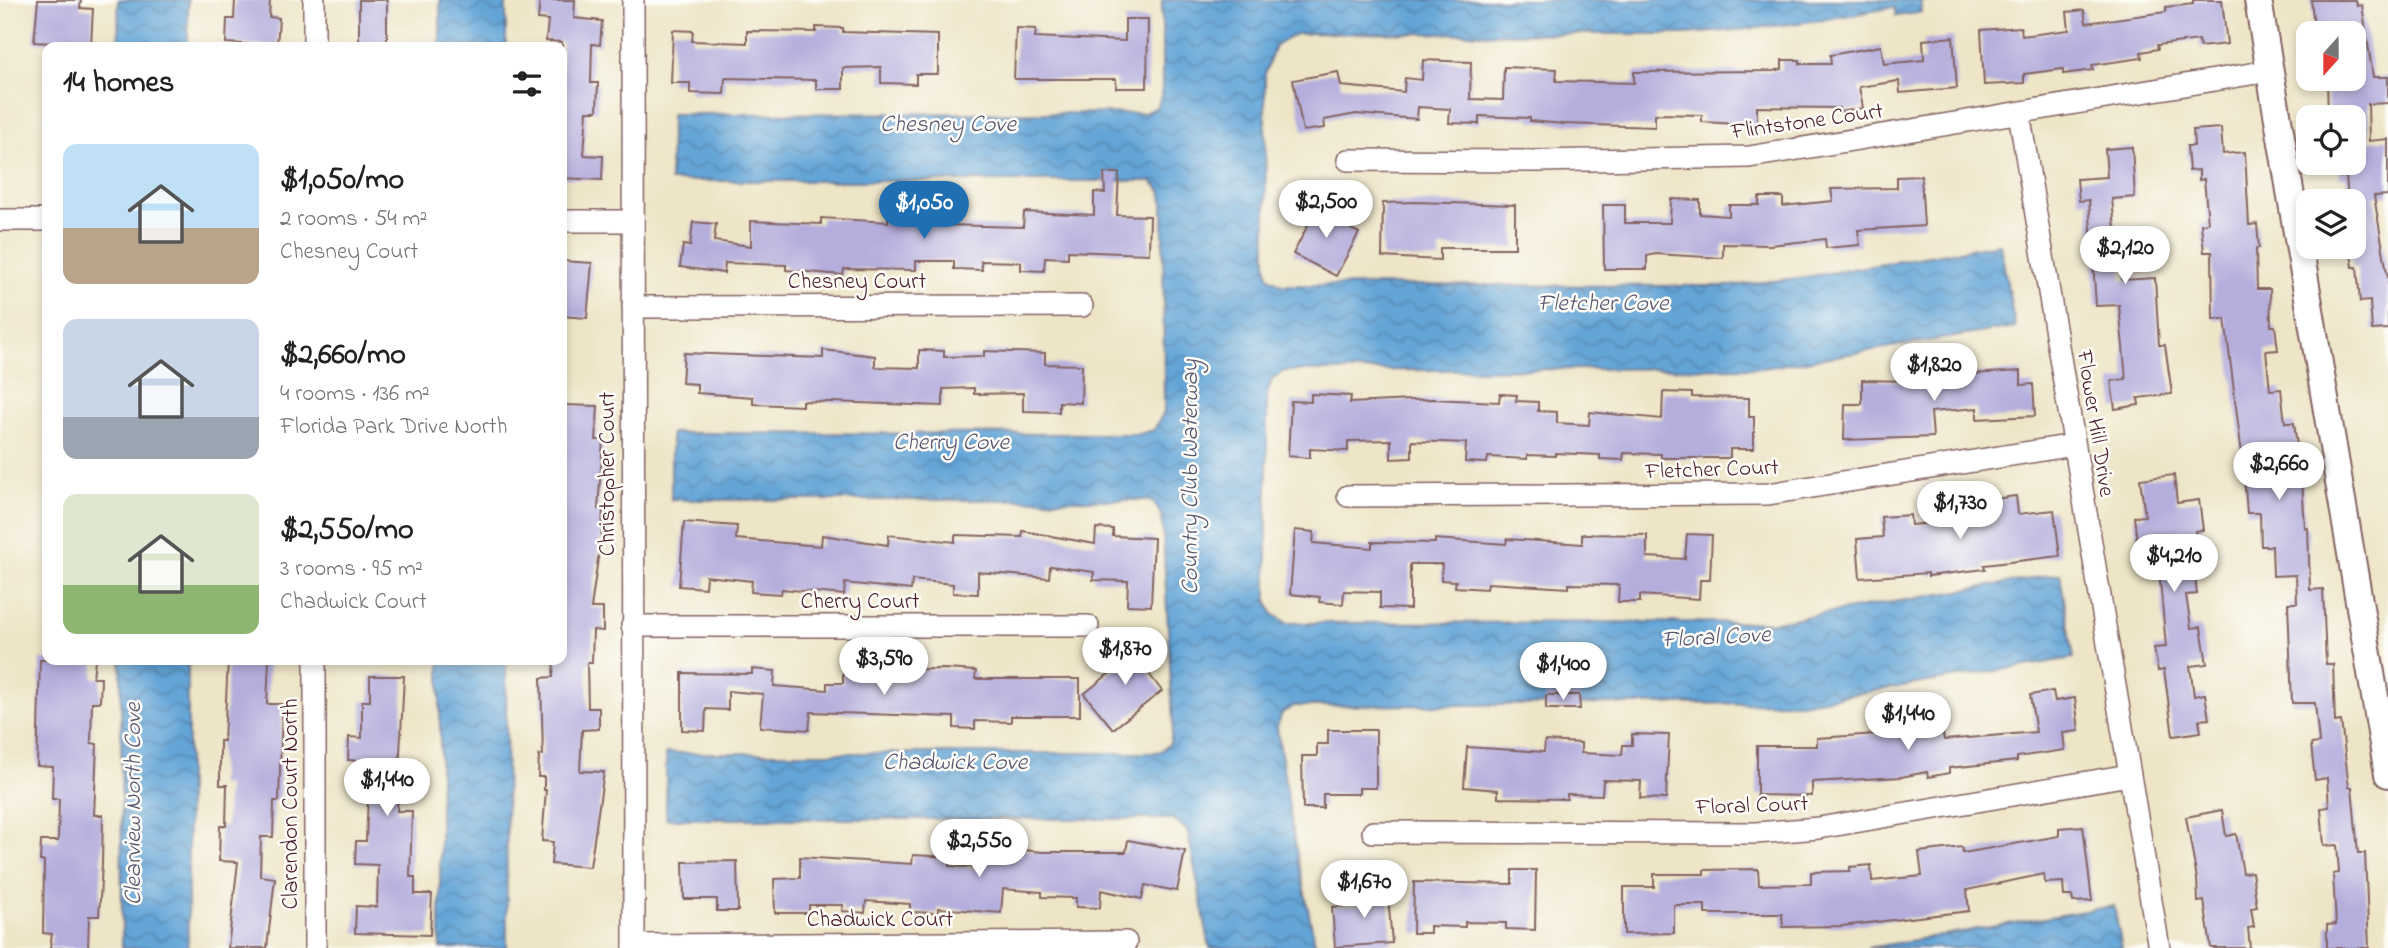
<!DOCTYPE html>
<html lang="en">
<head>
<meta charset="utf-8">
<style>
  :root { --surface:#fff; --page:#f6f6f6; --text:#222; --muted:#767676; --accent:#1f6fb2 }
  body { margin:0; font-family:"Indie Flower",sans-serif; background:var(--page); color:var(--text); height:100vh; display:flex; flex-direction:column; font-size:26px; white-space:nowrap }
  * { box-sizing:border-box; margin:0 }
  p { font-size:23px; color:var(--muted) }
  .icon { flex:none; width:38px; height:38px; fill:none; stroke:currentColor; stroke-width:2; stroke-linecap:round; stroke-linejoin:round }
  .map { position:relative; flex:1; overflow:hidden }
  .panel { position:absolute; left:42px; top:42px; width:525px; height:623px; display:flex; flex-direction:column; background:var(--surface); border-radius:14px; box-shadow:0 4px 10px #0003 }
  .panel>* { flex:none }
  .needle { width:46px; rotate:201deg }
  .tools { position:absolute; left:2296px; top:21px; display:grid; gap:14px }
  .tools a { display:grid; place-items:center; width:70px; height:70px; border-radius:14px; background:var(--surface); box-shadow:0 4px 10px #0003; font-size:35px }
  .price { position:absolute; translate:-50% -60px; padding:0 16px; border-radius:24px; background:#fff; color:#222; font-size:23px; line-height:46px; filter:drop-shadow(0 2px 4px #0008) }
  .price::after { content:''; position:absolute; left:50%; top:42px; width:21px; height:16px; margin-left:-10px; background:inherit; clip-path:polygon(0 0,100% 0,50% 100%) }
  .price.active { background:var(--accent); color:#fff }
  ul { padding:0; list-style:none }
  li { display:flex; align-items:center; gap:21px; height:175px; padding:0 21px }
  li span { display:grid; place-items:center; flex:none; width:196px; height:140px; border-radius:14px; color:#555 }
  li>.icon { margin-inline-start:auto }
  span .icon { width:84px; height:84px; fill:#fffc; stroke-width:1 }
  li b { font-size:30px }
  h2 { display:flex; justify-content:space-between; align-items:center; height:84px; padding:0 21px; font-size:30px }
  .map>svg:first-child { display:block }
  .water { fill:url(#water-waves); stroke:#576281; stroke-width:2 }
  .building { fill:#b5aedd }
  .lines { fill:none; stroke-linecap:round; stroke-linejoin:round }
  .minor-casing { stroke:#836462; stroke-width:24 }
  .tertiary-casing { stroke:#836462; stroke-width:30 }
  .minor { stroke:#fff; stroke-width:21 }
  .tertiary { stroke:#fff; stroke-width:26 }
  .labels { text-anchor:middle; stroke-width:5; stroke-linejoin:round; paint-order:stroke }
  .street-label { font-size:23px; fill:#4a1f2b; stroke:#fdfcf7 }
  .water-label { font-size:24px; font-style:italic; fill:#545570; stroke:#fdfcf7 }
</style>
</head>
<body>
<div class="map">
<svg width="2388" height="948" viewBox="0 0 2388 948">
  <defs>
    <pattern id="water-waves" width="16" height="10" patternUnits="userSpaceOnUse" patternTransform="scale(1.75)"><rect width="16" height="10" fill="#64a5d7"/><path d="M0 5q4-4 8 0t8 0" fill="none" stroke="#5486af"/></pattern>
  </defs>
  <rect width="100%" height="100%" fill="#fdfcf7"/>
  <filter id="ink" filterUnits="userSpaceOnUse"><feTurbulence type="fractalNoise" baseFrequency=".0143" numOctaves="2"/><feDisplacementMap in="SourceGraphic" scale="14" xChannelSelector="R" yChannelSelector="G"/><feConvolveMatrix kernelMatrix="1 2 1 2 8 2 1 2 1" color-interpolation-filters="sRGB"/></filter>
  <filter id="wash" filterUnits="userSpaceOnUse"><feTurbulence type="fractalNoise" baseFrequency=".00686" numOctaves="4" result="noise"/><feDisplacementMap in="SourceGraphic" scale="28" xChannelSelector="R" yChannelSelector="G"/><feGaussianBlur stdDeviation="1.57" result="paint"/><feColorMatrix in="noise" values="0 0 0 0 0 0 0 0 0 0 0 0 0 0 0 0 0 1.4 0 .05"/><feComposite in="paint" operator="in"/></filter>
  <g filter="url(#wash)">
    <rect width="100%" height="100%" fill="#eee5c7"/>
    <g class="water">
      <polygon points="118,0 188,0 188,47 119,47"/>
      <rect x="440" y="0" width="66" height="47"/>
      <path d="M1162,0H1932L1920,2L1922,12L1896,16L1894,7C1824,21 1754,30 1683,34L1315,33L1296,34L1275,46L1265,74L1266,262L1268,276L1281,285L1731,286L1806,277L2000,244L2015,327L1762,368L1284,371L1272,379L1267,395V600L1273,614L1287,623L1774,622L2060,574L2074,658L1800,703L1294,706L1282,713L1277,727L1293,834L1316,948H1210L1189,838L1186,829L1173,819H666V753H1152L1161,751L1170,743L1173,725L1162,516L1154,503L1148,500H671V433L1139,434L1154,430L1164,412L1163,202L1161,190L1151,181H670L671,114L1144,113L1157,107L1162,94Z"/>
      <polygon points="121,660 188,660 188,948 122,948"/>
      <polygon points="440,660 506,660 507,948 440,948"/>
      <polygon points="2114,906 2122,948 1867,948"/>
    </g>
    <g id="blocks">
      <g class="building">
        <polygon points="38,0 81,0 80,8 93,9 91,45 34,42"/>
        <polygon points="235,0 270,0 269,17 279,18 277,46 226,43 227,19 234,19"/>
        <polygon points="359,0 387,0 387,43 359,44"/>
        <polygon points="540,0 575,0 574,18 602,21 600,45 592,44 591,83 598,83 597,111 587,111 584,155 603,156 602,180 562,178 562,42 546,41 548,20 538,19"/>
        <polygon points="2193,0 2222,0 2227,44 2200,47 2199,40 2157,45 2158,49 2141,52 2142,58 2092,65 2093,70 2063,74 2063,69 2024,74 2024,83 1984,85 1981,30 2021,27 2022,36 2069,30 2067,12 2084,10 2086,23 2166,12 2166,7 2193,4"/>
        <polygon points="2311,0 2356,0 2357,6 2362,5 2373,77 2388,77 2388,103 2368,104 2369,141 2388,139 2388,195 2374,196 2388,279 2388,329 2372,330 2370,301 2360,302 2357,267 2353,267 2350,247 2354,247 2354,198 2348,199 2346,177 2339,177 2338,163 2354,163 2354,117 2328,117 2327,79 2354,79 2354,33 2315,33"/>
        <polygon points="1125,19 1148,19 1147,88 1116,88 1116,79 1014,79 1016,28 1036,29 1035,37 1125,41"/>
        <polygon points="816,27 843,28 843,32 938,35 938,74 916,74 916,84 881,83 881,67 843,68 843,89 816,89 816,80 725,78 724,94 690,93 690,83 671,83 673,30 693,31 692,41 747,43 747,31 816,32"/>
        <polygon points="1953,37 1957,88 1900,93 1899,81 1859,87 1863,108 1839,112 1839,108 1757,107 1757,125 1702,122 1702,115 1655,114 1655,127 1564,124 1530,121 1530,118 1479,116 1479,124 1449,123 1450,109 1418,107 1417,119 1356,114 1324,120 1325,128 1303,131 1293,80 1338,72 1341,86 1404,92 1405,78 1422,80 1423,60 1471,62 1470,99 1503,100 1504,67 1557,69 1556,81 1634,83 1634,72 1773,71 1782,69 1782,60 1800,60 1800,64 1831,64 1830,55 1881,46 1884,64 1924,60 1923,40"/>
        <polygon points="2221,128 2223,154 2245,152 2249,225 2257,224 2259,248 2256,248 2257,289 2270,289 2271,326 2275,326 2278,350 2266,351 2270,390 2281,389 2285,423 2294,423 2297,446 2281,448 2283,483 2302,482 2305,528 2308,528 2310,590 2323,589 2326,664 2333,664 2335,722 2341,721 2349,787 2352,787 2358,853 2365,853 2369,948 2327,948 2327,925 2336,924 2333,874 2339,873 2337,845 2324,846 2321,808 2329,807 2327,778 2315,780 2311,744 2319,743 2315,703 2292,703 2288,603 2297,603 2296,575 2273,576 2272,546 2261,546 2260,513 2247,513 2243,463 2225,319 2213,319 2212,252 2204,252 2201,224 2208,223 2204,179 2199,180 2199,170 2189,171 2187,146 2194,146 2193,130"/>
        <polygon points="2132,147 2135,197 2112,199 2115,229 2119,229 2122,280 2155,278 2159,345 2165,345 2172,394 2138,398 2139,405 2115,409 2111,381 2126,379 2119,305 2096,306 2089,200 2079,201 2077,179 2107,177 2105,149"/>
        <polygon points="1104,173 1119,173 1117,215 1150,216 1149,254 1068,251 1068,258 1045,257 1044,271 1021,270 1021,262 981,261 982,270 954,269 954,261 916,261 916,270 844,269 843,275 786,270 786,265 725,263 724,273 680,267 683,245 690,246 693,222 716,224 714,241 751,246 751,221 821,224 821,218 888,222 888,218 944,219 944,225 1023,227 1024,212 1094,215 1094,192 1105,193"/>
        <polygon points="1921,176 1924,226 1858,230 1860,245 1826,248 1825,239 1770,245 1723,244 1723,258 1655,254 1647,256 1647,269 1604,269 1603,205 1625,205 1625,223 1670,223 1671,199 1700,200 1700,214 1729,216 1729,205 1759,205 1759,197 1783,197 1783,206 1833,201 1831,189 1897,188 1897,177"/>
        <polygon points="1320,202 1345,214 1340,223 1359,233 1336,276 1293,254"/>
        <polygon points="1415,202 1515,205 1515,248 1440,248 1440,260 1382,257 1383,203"/>
        <polygon points="562,261 592,263 587,318 562,316"/>
        <polygon points="823,350 875,356 875,367 919,368 919,350 944,351 944,357 984,356 984,351 1045,353 1045,364 1082,365 1081,403 1059,402 1059,412 1023,411 1023,393 974,394 974,388 943,389 943,406 802,401 802,406 753,404 753,397 697,393 697,384 682,383 684,353 823,358"/>
        <polygon points="1956,371 1956,375 2021,371 2021,385 2033,384 2035,416 1977,419 1977,408 1931,412 1933,437 1844,440 1845,404 1862,404 1862,380 1909,381 1909,375"/>
        <polygon points="1663,392 1692,393 1692,397 1749,398 1749,417 1754,417 1754,449 1730,449 1730,458 1661,458 1661,454 1624,453 1623,460 1600,459 1600,455 1555,453 1555,456 1527,455 1527,459 1488,457 1487,463 1465,462 1466,443 1412,441 1412,458 1391,459 1391,440 1348,441 1348,451 1310,449 1310,458 1288,456 1291,401 1311,402 1311,394 1351,396 1350,403 1432,399 1499,402 1500,394 1517,395 1516,401 1538,402 1538,411 1557,412 1557,423 1589,425 1590,412 1662,419"/>
        <polygon points="562,405 598,406 596,440 603,440 598,509 603,509 602,530 591,608 603,608 603,631 593,630 592,663 587,663 588,708 599,708 599,729 582,730 580,771 604,772 590,867 551,864 553,842 542,841 546,790 544,790 544,777 538,777 539,755 543,755 541,678 553,677 554,660 562,660"/>
        <polygon points="2174,475 2177,503 2199,500 2203,530 2195,531 2198,558 2193,559 2197,594 2186,595 2191,628 2201,627 2207,664 2190,666 2194,696 2205,694 2209,719 2199,720 2201,732 2173,736 2164,670 2158,671 2154,648 2166,647 2159,569 2141,572 2134,517 2145,516 2140,479"/>
        <polygon points="2016,496 2018,514 2054,510 2060,556 1984,565 1985,569 1928,576 1928,573 1860,578 1857,539 1883,537 1881,517 1910,515 1911,525 1954,521 1952,505"/>
        <polygon points="684,522 737,526 736,539 821,546 822,535 888,545 889,535 955,542 955,535 1022,537 1023,531 1095,544 1096,528 1113,529 1113,536 1154,538 1151,606 1127,605 1128,581 1093,580 1094,572 1050,566 1049,578 978,572 978,594 953,593 953,584 912,580 911,590 845,583 844,595 782,589 781,594 751,592 752,581 706,576 705,588 679,586"/>
        <polygon points="1295,530 1314,532 1313,543 1372,548 1372,542 1435,543 1435,539 1506,544 1507,539 1582,544 1582,534 1647,535 1647,557 1685,559 1687,534 1712,535 1710,580 1700,580 1699,599 1640,595 1640,602 1618,602 1619,585 1569,584 1569,588 1488,583 1487,589 1455,587 1456,581 1441,580 1442,564 1410,564 1410,609 1380,608 1380,592 1344,591 1343,604 1319,602 1320,597 1290,594"/>
        <polygon points="1138,643 1157,667 1149,674 1162,691 1113,729 1084,694 1116,668 1113,663"/>
        <polygon points="40,660 95,660 93,678 101,678 100,702 92,702 91,743 97,744 94,815 103,815 102,864 99,916 89,916 88,948 50,948 52,934 43,933 44,861 40,861 41,841 58,841 59,799 52,799 53,767 37,766"/>
        <polygon points="228,660 269,660 267,704 282,704 279,801 274,801 273,837 261,837 260,876 275,878 267,948 228,948 238,862 219,861 220,826 226,826 227,785 220,785 220,741 224,741"/>
        <polygon points="752,669 775,671 774,686 827,690 827,683 843,683 843,670 945,669 976,671 975,679 1080,679 1080,716 1011,716 1011,722 975,721 975,729 954,728 954,717 811,712 809,730 760,727 763,694 728,691 728,710 706,709 705,731 682,730 682,673 752,674"/>
        <polygon points="370,676 404,676 397,811 412,811 410,877 415,877 415,894 432,894 430,935 355,933 356,906 377,907 378,865 355,864 356,841 366,841 368,796 362,795 363,761 348,760 349,737 362,738 362,701 370,701"/>
        <polygon points="2053,691 2055,701 2075,698 2079,731 2063,733 2065,750 2017,757 2017,761 1949,768 1949,773 1928,777 1927,772 1901,777 1812,782 1812,796 1757,795 1757,746 1817,746 1817,738 1893,733 1941,723 1944,740 2036,732 2030,695"/>
        <polygon points="1546,695 1579,695 1580,709 1546,709"/>
        <polygon points="1328,730 1376,730 1376,788 1359,788 1359,794 1323,794 1323,808 1303,808 1302,756 1317,756 1317,744 1328,744"/>
        <polygon points="1632,734 1669,735 1666,799 1640,798 1641,781 1603,780 1602,795 1567,794 1567,799 1498,798 1498,790 1464,787 1467,747 1544,752 1545,741 1581,743 1581,753 1622,755 1623,745 1632,745"/>
        <polygon points="2222,810 2226,836 2236,834 2243,873 2252,872 2257,907 2251,908 2254,927 2248,928 2250,948 2211,948 2204,901 2198,902 2197,879 2186,817"/>
        <polygon points="2083,826 2092,901 2073,902 2072,896 2064,896 2063,882 2045,883 2044,874 1967,890 1969,911 1842,926 1783,927 1782,914 1705,914 1705,905 1674,905 1674,933 1624,934 1624,887 1654,887 1654,874 1704,874 1704,870 1758,869 1759,885 1811,884 1811,872 1850,871 1850,867 1871,865 1872,881 1922,876 1919,852 1962,847 1963,853 2059,836 2059,828"/>
        <polygon points="1128,840 1185,851 1177,891 1145,885 1142,899 1101,890 1100,908 1076,907 1076,898 1042,897 1042,892 1003,889 1001,913 938,908 938,913 910,912 910,904 866,901 865,913 842,911 843,905 809,905 809,913 775,913 774,879 800,878 800,857 912,864 913,855 950,857 950,866 980,868 981,846 1043,852 1126,852"/>
        <polygon points="737,861 738,911 717,911 717,899 684,899 683,862"/>
        <polygon points="1512,870 1536,870 1535,930 1506,929 1506,923 1465,922 1465,927 1430,926 1430,933 1413,933 1414,882 1512,884"/>
        <polygon points="1387,884 1392,943 1335,947 1332,907 1362,905 1361,886"/>
      </g>
    </g>
  </g>
  <g filter="url(#ink)">
    <use href="#blocks" fill-opacity="0" stroke="#836462" stroke-width="2"/>
    <g class="lines">
      <defs>
        <g id="minor">
          <polyline points="314,0 314,47"/>
          <polyline points="633,0 634,948"/>
          <polyline points="2019,113 2159,948"/>
          <polyline points="1348,160 1537,161 1749,157 2269,71"/>
          <polyline points="0,220 47,220"/>
          <polyline points="562,221 632,221"/>
          <polyline points="633,307 1082,306"/>
          <polyline points="1348,496 1768,494 2074,445"/>
          <polyline points="632,626 1088,626"/>
          <polyline points="315,660 315,948"/>
          <polyline points="1373,832 1756,833 1819,828 2129,775"/>
          <polyline points="634,945 1126,942"/>
        </g>
        <polyline id="tertiary" points="2258,0 2388,774"/>
      </defs>
      <use href="#minor" class="minor-casing"/>
      <use href="#tertiary" class="tertiary-casing"/>
      <use href="#minor" class="minor"/>
      <use href="#tertiary" class="tertiary"/>
    </g>
  </g>
  <g class="labels">
    <g class="street-label">
      <text transform="translate(1807 120) rotate(-8)" y="8">Flintstone Court</text>
      <text x="857" y="288">Chesney Court</text>
      <text transform="translate(2097 423) rotate(81)" y="8">Flower Hill Drive</text>
      <text transform="translate(1712 468) rotate(-2)" y="8">Fletcher Court</text>
      <text transform="translate(606 474) rotate(-90)" y="8">Christopher Court</text>
      <text x="860" y="608">Cherry Court</text>
      <text transform="translate(289 804) rotate(-90)" y="8">Clarendon Court North</text>
      <text transform="translate(1752 804) rotate(-2)" y="8">Floral Court</text>
      <text x="880" y="926">Chadwick Court</text>
    </g>
    <g class="water-label">
      <text x="948" y="131">Chesney Cove</text>
      <text x="1603" y="310">Fletcher Cove</text>
      <text x="951" y="449">Cherry Cove</text>
      <text transform="translate(1189 477) rotate(-90)" y="8">Country Club Waterway</text>
      <text transform="translate(1716 636) rotate(-3)" y="8">Floral Cove</text>
      <text x="955" y="769">Chadwick Cove</text>
      <text transform="translate(132 804) rotate(-90)" y="8">Clearview North Cove</text>
    </g>
  </g>
</svg>
<div class="tools">
<a><svg class="needle" viewBox="-14 -14 28 28"><path d="M0-13l5 13h-10z" fill="#e53935"/><path d="M0 13l5-13h-10z" fill="#767676"/></svg></a>
<a><svg class="icon" aria-label="locate" viewBox="0 0 24 24"><circle cx="12" cy="12" r="6"/><path d="M12 2v4M12 18v4M2 12h4M18 12h4"/></svg></a>
<a><svg class="icon" aria-label="layers" viewBox="0 0 24 24"><path d="M12 4l9 5-9 5-9-5zM3 14l9 5 9-5"/></svg></a>
</div>
<b class="price" style="left:1326px;top:240px">$2,500</b>
<b class="price active" style="left:924px;top:241px">$1,050</b>
<b class="price" style="left:2125px;top:286px">$2,120</b>
<b class="price" style="left:1934px;top:403px">$1,820</b>
<b class="price" style="left:2279px;top:502px">$2,660</b>
<b class="price" style="left:1960px;top:541px">$1,730</b>
<b class="price" style="left:2174px;top:594px">$4,210</b>
<b class="price" style="left:1125px;top:687px">$1,870</b>
<b class="price" style="left:884px;top:697px">$3,590</b>
<b class="price" style="left:1563px;top:702px">$1,400</b>
<b class="price" style="left:1908px;top:752px">$1,440</b>
<b class="price" style="left:387px;top:818px">$1,440</b>
<b class="price" style="left:979px;top:879px">$2,550</b>
<b class="price" style="left:1364px;top:920px">$1,670</b>
<section class="panel">
<h2>14 homes<svg class="icon" aria-label="filters" viewBox="0 0 24 24"><path d="M4 7h16M4 17h16"/><circle cx="9" cy="7" r="2"/><circle cx="15" cy="17" r="2"/></svg></h2>
<ul>
<li><span style="background:linear-gradient(#bfe0f5 60%,#b9a48a 0)"><svg class="icon" aria-label="home" viewBox="0 0 24 24"><path d="M3 11l9-7 9 7M6 9v11h12V9"/></svg></span><div><b>$1,050/mo</b><p>2 rooms · 54 m²</p><p>Chesney Court</p></div></li>
<li><span style="background:linear-gradient(#c9d6e8 70%,#9aa5b1 0)"><svg class="icon" aria-label="home" viewBox="0 0 24 24"><path d="M3 11l9-7 9 7M6 9v11h12V9"/></svg></span><div><b>$2,660/mo</b><p>4 rooms · 136 m²</p><p>Florida Park Drive North</p></div></li>
<li><span style="background:linear-gradient(#dfe7d0 65%,#8fb573 0)"><svg class="icon" aria-label="home" viewBox="0 0 24 24"><path d="M3 11l9-7 9 7M6 9v11h12V9"/></svg></span><div><b>$2,550/mo</b><p>3 rooms · 95 m²</p><p>Chadwick Court</p></div></li>
</ul>
</section>
</div>
</body>
</html>
